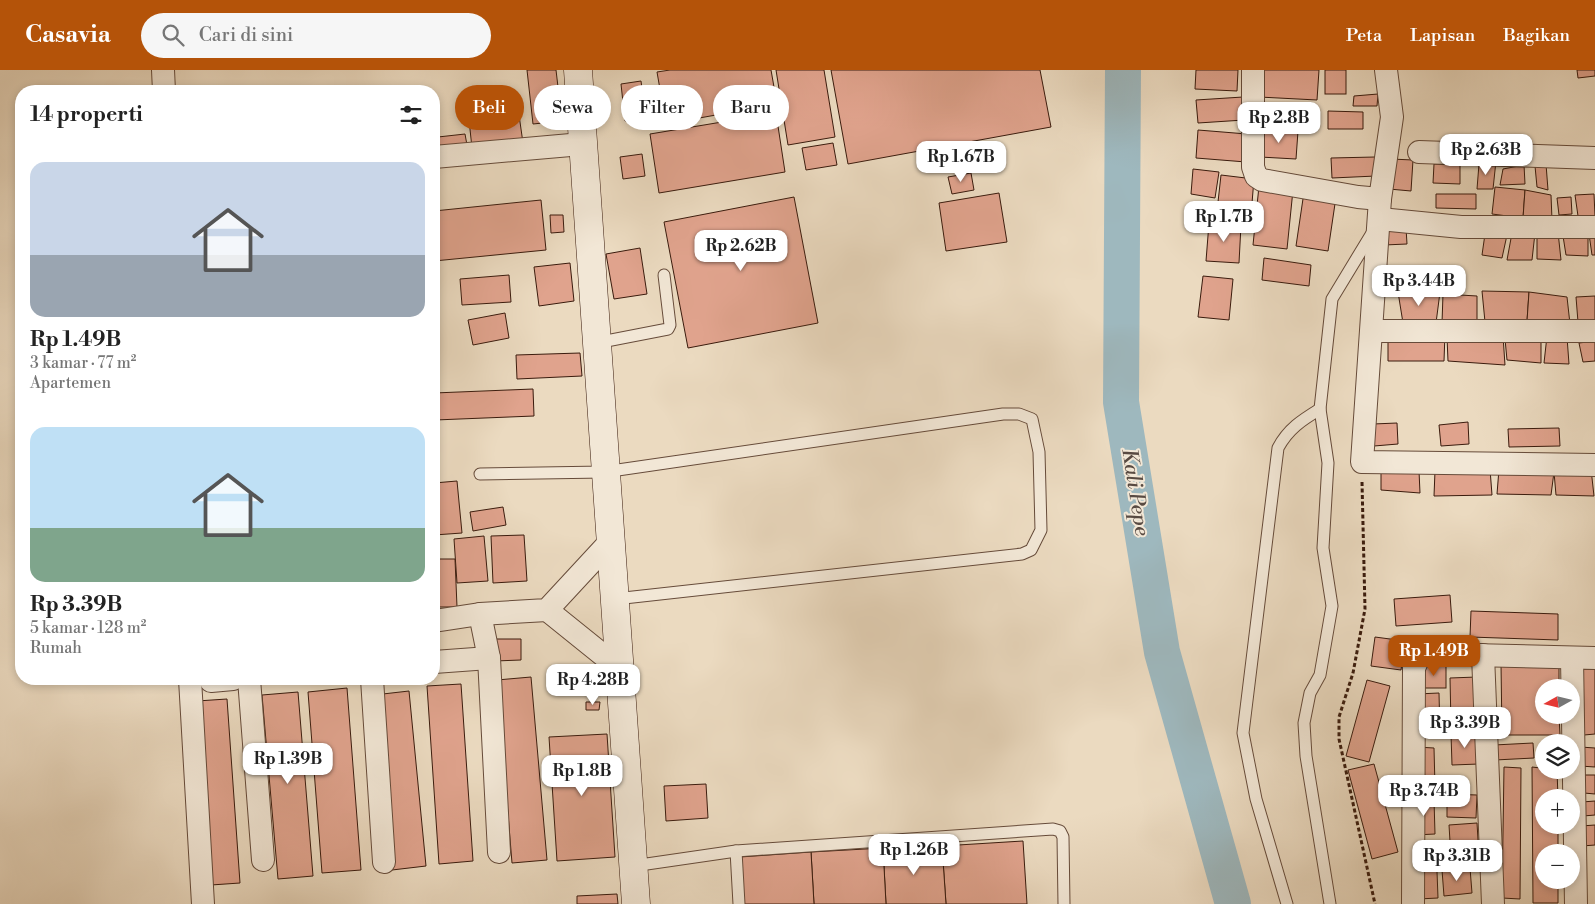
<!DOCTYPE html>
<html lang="id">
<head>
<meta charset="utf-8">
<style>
  :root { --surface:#fff; --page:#f6f6f6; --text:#222; --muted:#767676; --accent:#b45309 }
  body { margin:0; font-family:"Libre Bodoni",serif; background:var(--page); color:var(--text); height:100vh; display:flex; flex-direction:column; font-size:19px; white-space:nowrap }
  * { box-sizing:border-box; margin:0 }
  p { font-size:16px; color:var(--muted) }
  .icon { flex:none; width:28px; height:28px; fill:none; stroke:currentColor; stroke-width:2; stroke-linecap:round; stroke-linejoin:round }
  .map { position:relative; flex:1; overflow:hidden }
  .details { position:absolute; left:15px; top:15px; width:425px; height:600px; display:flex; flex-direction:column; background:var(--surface); border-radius:20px; box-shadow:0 2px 8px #0003 }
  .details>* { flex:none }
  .guide { position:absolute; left:455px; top:15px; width:475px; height:45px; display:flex; gap:10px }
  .needle { width:32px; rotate:262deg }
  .tools { position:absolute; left:1535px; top:609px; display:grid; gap:10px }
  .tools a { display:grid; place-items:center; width:45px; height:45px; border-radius:50%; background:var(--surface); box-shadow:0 2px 8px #0003; font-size:25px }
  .price { position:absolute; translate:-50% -42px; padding:0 11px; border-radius:10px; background:#fff; color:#222; font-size:16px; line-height:32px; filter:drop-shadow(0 1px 2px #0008) }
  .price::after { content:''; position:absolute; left:50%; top:30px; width:15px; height:11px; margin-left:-8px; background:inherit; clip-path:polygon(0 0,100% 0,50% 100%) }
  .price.active { background:var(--accent); color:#fff }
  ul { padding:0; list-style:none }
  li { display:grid; align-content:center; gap:10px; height:265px; padding:0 15px }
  li span { display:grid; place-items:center; height:155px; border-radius:15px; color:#555 }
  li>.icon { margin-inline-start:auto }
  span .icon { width:90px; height:90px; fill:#fffc; stroke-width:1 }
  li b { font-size:21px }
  h2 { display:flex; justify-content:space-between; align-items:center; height:60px; padding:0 15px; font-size:21px }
  .tag { padding:0 18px; border-radius:22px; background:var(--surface); box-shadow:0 2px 8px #0003; font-size:18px; line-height:45px }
  .tag.active { background:var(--accent); color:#fff }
  header { display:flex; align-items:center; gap:30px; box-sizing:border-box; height:70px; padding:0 25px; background:var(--accent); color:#fff }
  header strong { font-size:24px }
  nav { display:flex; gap:28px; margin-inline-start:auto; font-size:18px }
  .search { width:350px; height:45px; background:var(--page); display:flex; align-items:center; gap:12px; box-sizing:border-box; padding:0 18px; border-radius:28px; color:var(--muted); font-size:19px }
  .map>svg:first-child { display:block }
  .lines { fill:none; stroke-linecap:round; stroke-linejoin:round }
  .river { stroke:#9eb8be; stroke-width:36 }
  .building { fill:#e0a38d; stroke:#3a1b0d }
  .lane-casing { stroke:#664b3a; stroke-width:13 }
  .street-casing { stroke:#664b3a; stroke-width:24 }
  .secondary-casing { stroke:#3a1b0d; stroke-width:29 }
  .path { stroke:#3a1b0d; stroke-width:3; stroke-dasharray:4 2.5; stroke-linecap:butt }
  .lane { stroke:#f2e7d6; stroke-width:11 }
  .street { stroke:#f2e7d6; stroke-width:22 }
  .secondary { stroke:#f2e7d6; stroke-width:28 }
  .labels { text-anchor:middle; stroke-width:4; stroke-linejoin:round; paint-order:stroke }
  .water-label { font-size:21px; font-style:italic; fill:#584a42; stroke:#f2e7d6 }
</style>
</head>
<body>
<header>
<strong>Casavia</strong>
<div class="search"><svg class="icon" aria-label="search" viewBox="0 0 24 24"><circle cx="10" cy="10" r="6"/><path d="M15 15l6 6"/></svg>Cari di sini</div>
<nav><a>Peta</a><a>Lapisan</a><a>Bagikan</a></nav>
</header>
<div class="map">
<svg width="1595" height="834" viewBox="0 0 1595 834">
  <rect width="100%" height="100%" fill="#ebdac0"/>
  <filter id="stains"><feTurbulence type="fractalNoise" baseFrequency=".004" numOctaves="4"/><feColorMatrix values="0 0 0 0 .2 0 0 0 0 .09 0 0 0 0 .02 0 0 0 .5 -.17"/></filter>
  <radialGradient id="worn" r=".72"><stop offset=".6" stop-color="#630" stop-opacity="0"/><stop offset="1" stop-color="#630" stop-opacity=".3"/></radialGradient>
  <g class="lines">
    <polyline class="river" points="1123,0 1121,332 1162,582 1233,834"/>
  </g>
  <g class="building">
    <polygon points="527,0 556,0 562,51 533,54"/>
    <polygon points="670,0 771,0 777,34 666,54 657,2"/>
    <polygon points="776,0 824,0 835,67 788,75"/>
    <polygon points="831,0 1040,0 1051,57 848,94"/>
    <polygon points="1196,0 1238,0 1237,21 1195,19"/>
    <polygon points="1261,0 1319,0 1317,30 1259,27"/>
    <rect x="1325" y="0" width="21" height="24"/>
    <polygon points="1577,0 1595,0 1595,6 1578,8"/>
    <polygon points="641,11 646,49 625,51 621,14"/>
    <polygon points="1378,24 1377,36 1353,36 1354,26"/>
    <polygon points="1243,27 1244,50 1198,53 1196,30"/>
    <polygon points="1328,41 1363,42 1363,59 1328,59"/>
    <polygon points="776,43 785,102 659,123 650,64"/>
    <polygon points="519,45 523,73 472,78 469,50"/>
    <polygon points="1261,59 1298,61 1296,89 1260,87"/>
    <polygon points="1198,60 1247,64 1246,92 1196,88"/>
    <polygon points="465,64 467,75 439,77 438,67"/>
    <polygon points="833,73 837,95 806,100 802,78"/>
    <polygon points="642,84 645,106 623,109 620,87"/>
    <polygon points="1375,87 1376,106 1332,108 1331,88"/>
    <polygon points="1391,89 1413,90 1411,121 1389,119"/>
    <polygon points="1496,91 1493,119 1477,119 1479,94"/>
    <polygon points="1434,94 1460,95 1460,114 1433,113"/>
    <polygon points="1546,94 1548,120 1537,117 1535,96"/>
    <polygon points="1524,95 1525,114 1500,115 1503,99"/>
    <polygon points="1193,99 1219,102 1215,128 1191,124"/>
    <polygon points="971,103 974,120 952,124 948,107"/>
    <polygon points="1221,105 1254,109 1251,145 1217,141"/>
    <polygon points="1259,116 1293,120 1287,179 1253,175"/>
    <polygon points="1495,117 1525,120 1523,148 1492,144"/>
    <polygon points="1525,120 1551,125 1552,150 1523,148"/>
    <polygon points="1304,122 1336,127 1328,181 1296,176"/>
    <polygon points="999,123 1007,172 946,181 939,133"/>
    <polygon points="1436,124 1476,124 1476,139 1436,138"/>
    <polygon points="1594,124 1595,146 1578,146 1575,125"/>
    <polygon points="794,127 818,253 688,278 664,152"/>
    <polygon points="1571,127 1572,144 1559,145 1557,128"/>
    <polygon points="541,130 546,180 434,191 434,141"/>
    <polygon points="550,145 563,145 564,162 551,163"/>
    <polygon points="1209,153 1241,155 1239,193 1206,191"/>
    <polygon points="1384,158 1406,158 1407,174 1384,175"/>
    <polygon points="1537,161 1558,162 1561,190 1537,189"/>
    <polygon points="1512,163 1535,163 1532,190 1507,190"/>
    <polygon points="1595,163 1595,185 1592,185 1589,164"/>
    <polygon points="1485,164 1507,165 1502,188 1482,185"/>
    <polygon points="1563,166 1588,167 1588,186 1566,185"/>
    <polygon points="640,178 647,224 614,229 606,184"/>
    <polygon points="1264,188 1311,195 1309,216 1262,210"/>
    <polygon points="570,193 574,231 539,236 534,197"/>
    <polygon points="509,205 511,232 462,235 460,209"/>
    <polygon points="1203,206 1233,209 1229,250 1198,247"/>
    <polygon points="1482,221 1529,222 1527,251 1485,252"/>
    <polygon points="1398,222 1440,222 1436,253 1403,253"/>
    <polygon points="1529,222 1567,227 1570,254 1527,251"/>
    <polygon points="1443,224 1477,226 1477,254 1442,253"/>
    <polygon points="1595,226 1595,250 1578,252 1576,227"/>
    <polygon points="505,243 509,268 473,275 468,250"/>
    <polygon points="1388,263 1445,263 1444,291 1388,291"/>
    <polygon points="1503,266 1505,295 1448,291 1447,267"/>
    <polygon points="1547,266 1567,267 1569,294 1544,293"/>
    <polygon points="1541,267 1541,293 1507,290 1505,269"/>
    <polygon points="1595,271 1595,291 1583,292 1579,273"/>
    <polygon points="580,283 582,306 517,309 516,285"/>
    <polygon points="533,319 534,346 435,350 434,323"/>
    <polygon points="1468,352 1469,374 1441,376 1439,355"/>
    <polygon points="1397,353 1398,374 1374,376 1373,354"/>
    <polygon points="1559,358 1560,376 1509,377 1508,359"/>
    <polygon points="1490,399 1492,425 1434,426 1435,401"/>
    <polygon points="1499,399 1554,402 1551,425 1497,424"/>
    <polygon points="1591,399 1594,426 1556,425 1554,402"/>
    <polygon points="1381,401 1419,401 1420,423 1381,420"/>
    <polygon points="457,411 462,463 434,465 434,413"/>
    <polygon points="503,437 506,455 473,461 470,442"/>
    <polygon points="524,465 527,511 493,513 491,466"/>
    <polygon points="484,466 488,511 457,513 454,469"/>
    <polygon points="434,489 455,489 457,537 434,537"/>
    <polygon points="1450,525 1452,552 1396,556 1394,529"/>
    <polygon points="1471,541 1558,544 1558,570 1470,567"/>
    <polygon points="1375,567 1405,571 1401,600 1371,596"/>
    <polygon points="495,569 521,569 521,590 495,591"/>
    <polygon points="1501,594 1559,594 1559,618 1544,618 1544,645 1559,645 1560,665 1502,665"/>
    <rect x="1423" y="596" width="23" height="22"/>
    <polygon points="1582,599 1595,599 1595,664 1584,665"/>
    <polygon points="531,607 547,790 512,793 497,610"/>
    <polygon points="1477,607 1478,654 1451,655 1450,608"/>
    <polygon points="597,609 598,619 564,622 563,613"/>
    <polygon points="1367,610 1390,616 1369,692 1346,686"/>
    <polygon points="461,614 473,791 439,794 427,616"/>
    <polygon points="347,618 361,800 322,803 308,622"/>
    <polygon points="409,621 426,796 392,800 374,625"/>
    <polygon points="298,622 313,806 278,809 262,625"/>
    <polygon points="1439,623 1440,665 1418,666 1417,624"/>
    <polygon points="227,629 240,813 211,815 197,631"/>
    <polygon points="586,632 600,632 599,640 586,640"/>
    <polygon points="1478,663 1479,694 1452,695 1451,664"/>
    <polygon points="607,664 615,787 557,791 549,667"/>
    <polygon points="1533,673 1534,688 1495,690 1494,675"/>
    <polygon points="1416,677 1434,678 1435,716 1416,716"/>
    <polygon points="1580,677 1595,678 1595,697 1580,696"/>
    <polygon points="1374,694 1398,782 1372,789 1348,700"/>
    <polygon points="1504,697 1521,698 1520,829 1502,828"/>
    <polygon points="1532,697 1557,700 1558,728 1544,728 1544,755 1558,755 1558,782 1544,782 1544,810 1558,810 1558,833 1533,833"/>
    <polygon points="1584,705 1595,705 1595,724 1584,723"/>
    <polygon points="706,714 708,748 666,751 664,716"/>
    <polygon points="1447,724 1477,725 1476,748 1447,747"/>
    <polygon points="1414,730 1434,730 1435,764 1415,765"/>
    <polygon points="1595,731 1595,745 1583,746 1582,732"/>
    <polygon points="1477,753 1479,786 1451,788 1449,755"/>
    <polygon points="1595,755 1595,775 1582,776 1581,756"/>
    <polygon points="1023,771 1027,834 946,834 942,776"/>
    <polygon points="1436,775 1438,828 1418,829 1415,776"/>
    <polygon points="942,776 946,834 886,834 883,778"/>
    <polygon points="883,778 886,834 814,834 811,782"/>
    <polygon points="811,782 814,834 743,834 740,787"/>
    <polygon points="1470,798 1472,823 1444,826 1442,800"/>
    <polygon points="617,824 618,834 577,834 577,826"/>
  </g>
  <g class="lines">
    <defs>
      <g id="lane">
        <polyline points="596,273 668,259 670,255 664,205"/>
        <polyline points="480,404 604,402 1003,344 1019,344 1032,349 1039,382 1041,460 1031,480 1022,484 615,529"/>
        <polyline points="736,781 739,834"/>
        <polyline points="633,796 736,781 1053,759 1060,761 1063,767 1064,834"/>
        <path d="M1287,834L1256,729L1243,663L1278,378C1288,359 1302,350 1320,339"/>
        <polyline points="1330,834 1306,686 1304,653 1310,623 1320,605 1332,536 1323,478 1328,393 1320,339 1332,229 1372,163"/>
      </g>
      <g id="street">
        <polyline points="163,0 164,21"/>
        <polyline points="1253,0 1253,97 1256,106 1262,110 1358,127 1380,129"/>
        <polyline points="1386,0 1392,47 1380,129 1362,392 1595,395"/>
        <polyline points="1419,82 1595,88"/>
        <polyline points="434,87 582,74"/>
        <polyline points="1380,149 1461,157 1595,157"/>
        <polyline points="1372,261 1595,261"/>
        <polyline points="547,540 619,598"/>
        <polyline points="480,544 489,588 499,782"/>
        <polyline points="434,551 480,544 547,540 609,473"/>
        <polyline points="1483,585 1493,834"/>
        <polyline points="1572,588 1576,834"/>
        <polyline points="434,592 489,588"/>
        <polyline points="190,609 203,834"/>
        <polyline points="249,609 263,790"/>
        <polyline points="372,609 384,792"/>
        <polyline points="211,611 233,609"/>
        <polyline points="1413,834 1414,598 1419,587 1428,584 1595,588"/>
      </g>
      <polyline id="secondary" points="578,0 636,834"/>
    </defs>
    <use href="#lane" class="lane-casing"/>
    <use href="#street" class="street-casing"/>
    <use href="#secondary" class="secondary-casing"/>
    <polyline class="path" points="1362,412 1365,539 1353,603 1339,647 1339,669 1375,834"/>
    <use href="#lane" class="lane"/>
    <use href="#street" class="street"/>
    <use href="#secondary" class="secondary"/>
  </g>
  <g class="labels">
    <g class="water-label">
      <text transform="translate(1136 422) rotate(81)" y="7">Kali Pepe</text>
    </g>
  </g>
  <rect width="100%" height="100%" filter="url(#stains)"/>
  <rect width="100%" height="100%" fill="url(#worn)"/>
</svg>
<div class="tools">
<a><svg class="needle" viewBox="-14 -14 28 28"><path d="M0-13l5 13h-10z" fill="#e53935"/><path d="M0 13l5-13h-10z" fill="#767676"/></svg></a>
<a><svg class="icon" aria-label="layers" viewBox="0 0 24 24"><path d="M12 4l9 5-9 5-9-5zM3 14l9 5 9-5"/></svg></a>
<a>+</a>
<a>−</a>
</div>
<b class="price" style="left:1279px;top:74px">Rp 2.8B</b>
<b class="price" style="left:1486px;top:106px">Rp 2.63B</b>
<b class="price" style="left:961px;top:113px">Rp 1.67B</b>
<b class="price" style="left:1224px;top:173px">Rp 1.7B</b>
<b class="price" style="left:741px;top:202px">Rp 2.62B</b>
<b class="price" style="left:1419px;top:237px">Rp 3.44B</b>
<b class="price active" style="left:1434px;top:607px">Rp 1.49B</b>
<b class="price" style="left:593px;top:636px">Rp 4.28B</b>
<b class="price" style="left:1465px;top:679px">Rp 3.39B</b>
<b class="price" style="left:288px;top:715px">Rp 1.39B</b>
<b class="price" style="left:582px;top:727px">Rp 1.8B</b>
<b class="price" style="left:1424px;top:747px">Rp 3.74B</b>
<b class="price" style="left:914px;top:806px">Rp 1.26B</b>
<b class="price" style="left:1457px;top:812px">Rp 3.31B</b>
<div class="guide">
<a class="tag active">Beli</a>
<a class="tag">Sewa</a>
<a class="tag">Filter</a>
<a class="tag">Baru</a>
</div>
<section class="details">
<h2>14 properti<svg class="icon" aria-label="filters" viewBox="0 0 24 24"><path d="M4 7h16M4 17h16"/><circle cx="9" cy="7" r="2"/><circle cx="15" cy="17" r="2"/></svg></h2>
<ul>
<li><span style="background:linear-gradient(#c9d6e8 60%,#9aa5b1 0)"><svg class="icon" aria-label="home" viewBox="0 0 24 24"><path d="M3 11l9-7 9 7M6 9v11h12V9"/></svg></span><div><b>Rp 1.49B</b><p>3 kamar · 77 m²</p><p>Apartemen</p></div></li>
<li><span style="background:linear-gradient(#bfe0f5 65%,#7fa58c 0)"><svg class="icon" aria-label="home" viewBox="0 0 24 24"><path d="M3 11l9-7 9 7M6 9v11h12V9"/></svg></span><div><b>Rp 3.39B</b><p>5 kamar · 128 m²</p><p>Rumah</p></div></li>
</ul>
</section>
</div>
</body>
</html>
